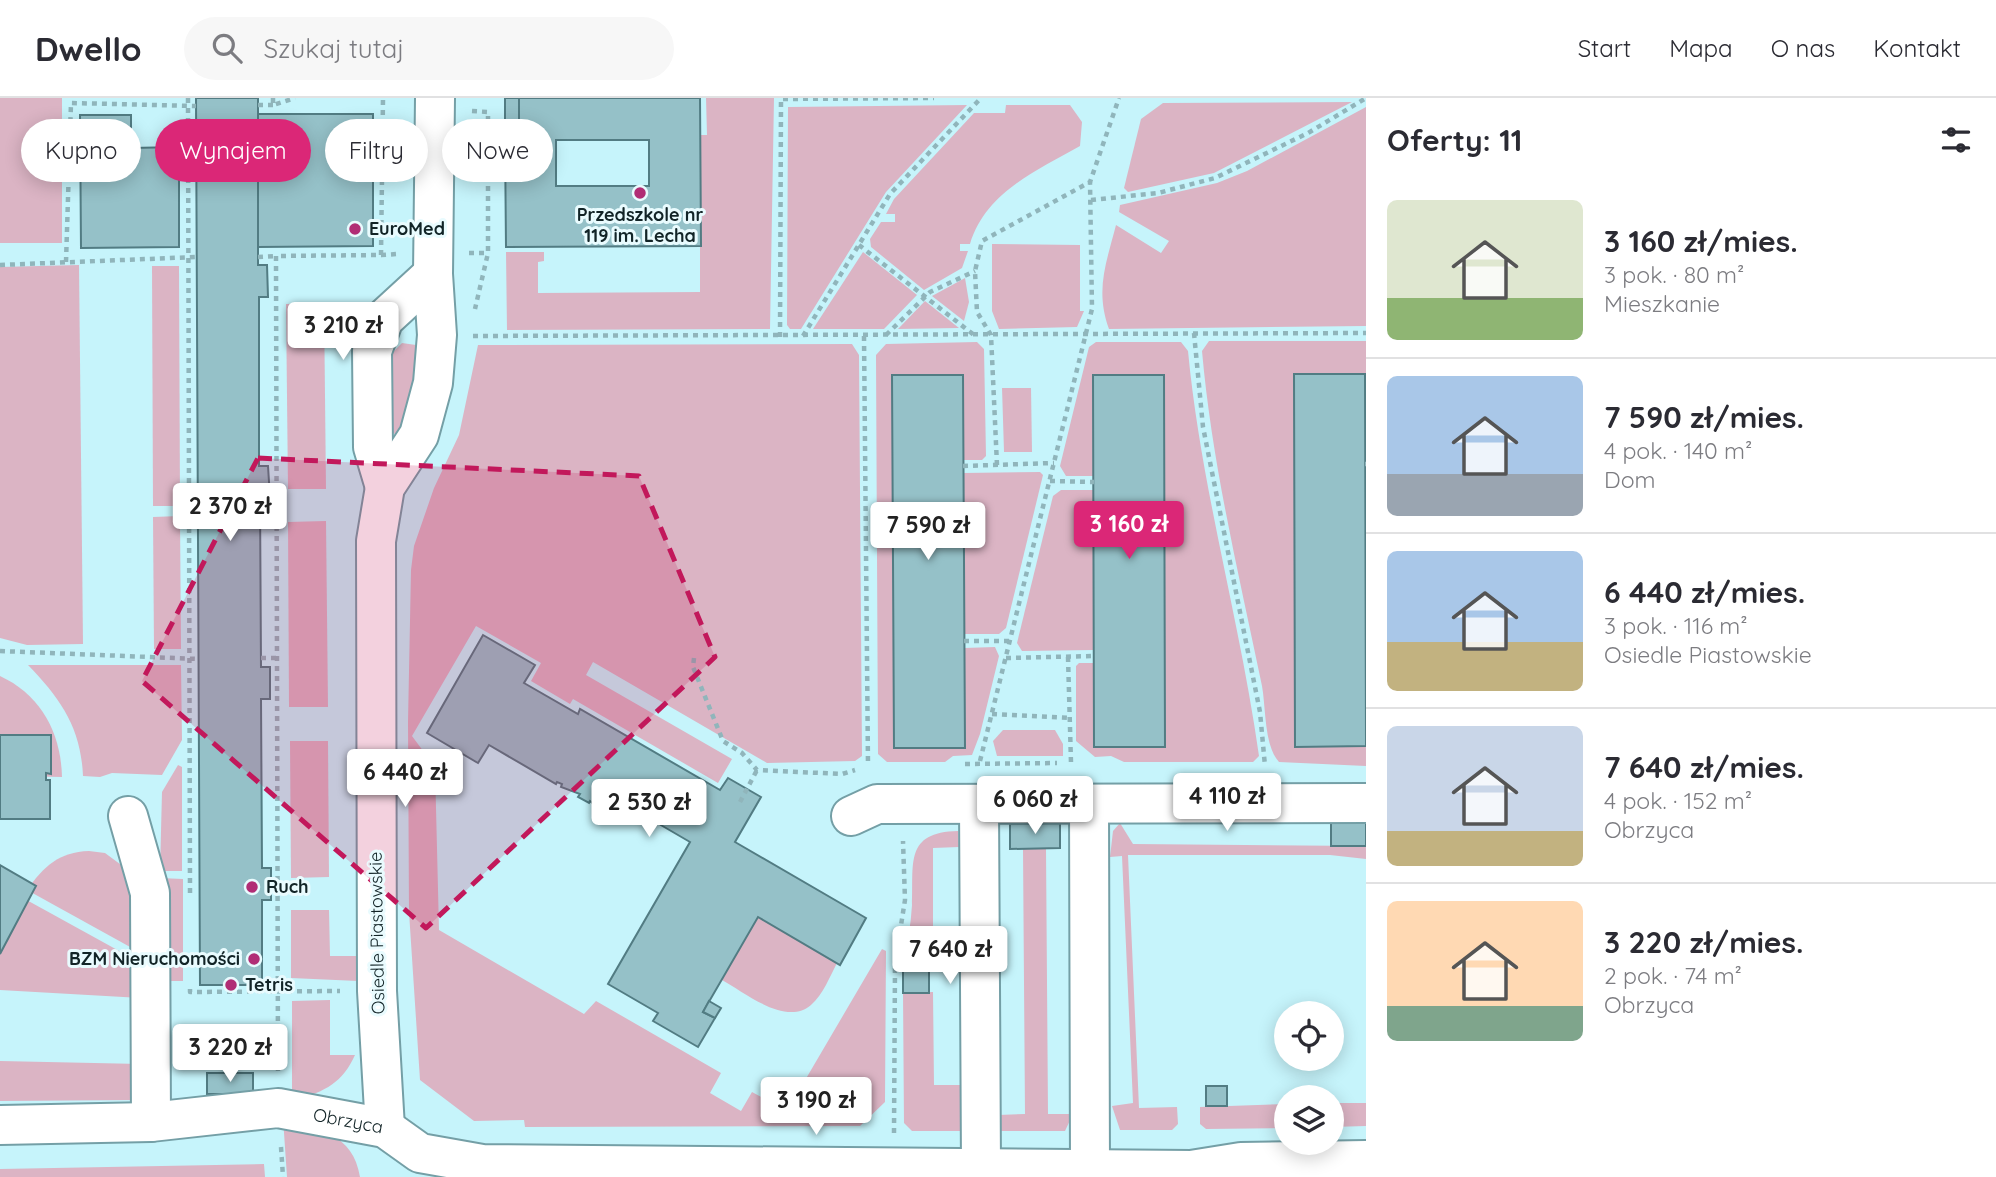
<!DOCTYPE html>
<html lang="pl">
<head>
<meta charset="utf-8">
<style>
  :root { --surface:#fff; --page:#f7f7f7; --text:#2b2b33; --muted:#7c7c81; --line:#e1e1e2; --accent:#db2777 }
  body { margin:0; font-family:Quicksand,sans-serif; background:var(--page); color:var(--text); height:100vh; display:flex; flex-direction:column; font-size:26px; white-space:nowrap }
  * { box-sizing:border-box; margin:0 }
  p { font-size:23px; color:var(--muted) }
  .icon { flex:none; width:38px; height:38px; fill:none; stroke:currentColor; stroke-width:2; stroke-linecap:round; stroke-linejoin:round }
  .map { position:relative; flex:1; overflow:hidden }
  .details { display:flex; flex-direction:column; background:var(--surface); width:630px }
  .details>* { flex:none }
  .top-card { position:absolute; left:21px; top:21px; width:665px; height:63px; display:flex; gap:14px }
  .buttons { position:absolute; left:1274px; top:903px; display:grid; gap:14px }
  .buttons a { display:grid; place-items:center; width:70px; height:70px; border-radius:50%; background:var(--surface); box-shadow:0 4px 18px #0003; font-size:35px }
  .price { position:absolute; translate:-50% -60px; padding:0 16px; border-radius:7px; background:#fff; color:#222; font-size:23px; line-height:46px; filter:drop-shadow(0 2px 4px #0008) }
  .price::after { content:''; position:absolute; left:50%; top:42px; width:21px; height:16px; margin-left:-10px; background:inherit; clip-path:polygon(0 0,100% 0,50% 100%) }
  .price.active { background:var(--accent); color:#fff }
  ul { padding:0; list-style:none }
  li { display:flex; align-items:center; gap:21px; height:175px; padding:0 21px }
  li+li { border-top:2px solid var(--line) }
  li span { display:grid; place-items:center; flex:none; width:196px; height:140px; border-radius:10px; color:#555 }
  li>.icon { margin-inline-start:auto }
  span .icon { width:84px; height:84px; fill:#fffc; stroke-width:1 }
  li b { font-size:30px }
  h2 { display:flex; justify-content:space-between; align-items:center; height:84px; padding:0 21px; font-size:30px }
  .tag { padding:0 24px; border-radius:32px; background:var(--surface); box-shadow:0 4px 18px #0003; font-size:24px; line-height:63px }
  .tag.active { background:var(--accent); color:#fff }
  header { display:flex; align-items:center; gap:42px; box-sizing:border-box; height:98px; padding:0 35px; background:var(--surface); border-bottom:2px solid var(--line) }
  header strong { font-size:33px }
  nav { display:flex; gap:38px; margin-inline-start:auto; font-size:24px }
  .search { width:490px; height:63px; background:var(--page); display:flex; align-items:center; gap:18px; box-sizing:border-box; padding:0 24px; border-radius:38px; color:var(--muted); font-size:26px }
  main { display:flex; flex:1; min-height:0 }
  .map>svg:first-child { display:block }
  .green { fill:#dbb4c4 }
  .building { fill:#95c1c8; stroke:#527c83; stroke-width:2; fill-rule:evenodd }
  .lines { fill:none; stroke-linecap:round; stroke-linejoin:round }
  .minor-casing { stroke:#749fa6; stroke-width:42 }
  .path { stroke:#90b5bb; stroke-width:4.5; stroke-dasharray:5 5; stroke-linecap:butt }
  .minor { stroke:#fff; stroke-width:38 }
  .marked { fill:#c2185b; fill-opacity:0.2; stroke:#c2185b; stroke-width:5; stroke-dasharray:14 9; stroke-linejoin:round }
  .poi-dot { fill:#b12d75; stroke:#e9fbfe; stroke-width:2.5 }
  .labels { text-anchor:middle; stroke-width:6; stroke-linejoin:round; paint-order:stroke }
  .poi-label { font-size:18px; font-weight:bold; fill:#122427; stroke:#e9fbfe; text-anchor:start }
  .street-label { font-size:18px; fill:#122427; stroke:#e9fbfe }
</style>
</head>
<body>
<header>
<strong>Dwello</strong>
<div class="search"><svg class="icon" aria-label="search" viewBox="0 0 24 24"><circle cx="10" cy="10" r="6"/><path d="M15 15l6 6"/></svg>Szukaj tutaj</div>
<nav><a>Start</a><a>Mapa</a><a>O nas</a><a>Kontakt</a></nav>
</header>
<main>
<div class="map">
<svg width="1366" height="1079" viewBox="0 0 1366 1079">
  <rect width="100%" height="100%" fill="#c6f4fb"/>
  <g class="green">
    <rect x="0" y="0" width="62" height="145"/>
    <polygon points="706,0 774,0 770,231 507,232 506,154 544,154 544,163 538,164 538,195 700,194 700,37 707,37"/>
    <polygon points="1352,4 1214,75 1128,94 1124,90 1141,21 1163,5"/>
    <polygon points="967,7 886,94 801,231 790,231 787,227 788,9"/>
    <path d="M1006,7H1070L1082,24L1080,48C1036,73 986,94 970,146H960V153H968L962,170L924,192L871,149L870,141L881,124H895V116H886L894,101L974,15H1005Z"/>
    <path d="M1366,9V228L1109,231C1095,192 1106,166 1116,127L1161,155L1169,143L1119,114L1120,107L1217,85L1247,73Z"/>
    <polygon points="992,146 1080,147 1080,213 1084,213 1077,229 999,231 992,213"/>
    <polygon points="863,154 917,197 884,231 813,231"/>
    <polygon points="79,167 83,546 27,547 0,540 0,169"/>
    <polygon points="152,168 179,168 180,408 153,408"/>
    <polygon points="965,180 969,204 964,223 932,198"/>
    <polygon points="925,203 959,230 898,231"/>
    <polygon points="324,205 326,391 288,391 286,206"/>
    <path d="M1209,243H1366V361L1365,276H1294L1295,648H1366V548V668L1279,664C1264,648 1266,610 1262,588C1239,477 1212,366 1202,253Z"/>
    <polygon points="977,244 984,251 986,358 982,362 963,362 892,278 894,650 965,650 964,550 995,549 999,558 980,636 972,657 953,658 945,664 887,664 878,656 876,257 886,246"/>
    <path d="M1096,244H1181L1188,253C1201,390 1240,522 1259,658L1253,664H1124L1111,658L1095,659L1076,643V568L1079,565H1094L1095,649H1165L1094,378H1066L1060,368L1089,249Z"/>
    <polygon points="402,245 416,247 420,252 411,315 397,338 391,333 391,264 392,255"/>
    <polygon points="852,246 859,257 862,658 855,663 767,665 593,564 586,577 732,661 718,685 573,601 570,606 531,583 541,565 476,528 412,638 435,669 439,832 584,916 596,903 721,975 710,995 741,1013 752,994 787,1013 882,851 886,853 885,1004 860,1028 525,1029 524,1022 474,1023 420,982 409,814 408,624 411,472 414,448 434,390 459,337 478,247"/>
    <polygon points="1002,290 1031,290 1032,354 1004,354"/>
    <polygon points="1040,374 1043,377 1006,530 999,536 964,536 963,375"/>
    <polygon points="1061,392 1093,392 1094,552 1022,553 1017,545 1053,398"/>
    <polygon points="180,418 181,551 154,551 153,419"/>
    <polygon points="326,423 328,609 289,609 288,424"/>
    <path d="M28,567H181L182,642L162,677L112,675L100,679L83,678C81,630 61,601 28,567Z"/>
    <path d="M0,578C41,597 61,635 62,679L13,678L0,648Z"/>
    <polygon points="1003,632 1055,632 1063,646 1063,658 997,658 993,643"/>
    <polygon points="290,643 328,643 329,779 291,780"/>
    <polygon points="178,667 182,669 182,773 160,773 162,694"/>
    <polygon points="1120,725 1133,746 1366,748 1366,761 1330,757 1128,757 1139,1010 1177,1009 1178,1026 1172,1032 1120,1032 1112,1008 1133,1005 1122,758 1110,759 1113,733"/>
    <path d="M958,733L959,749L933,750V867H903C907,847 911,827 912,807C914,766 904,734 958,733Z"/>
    <polygon points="1023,751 1046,751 1048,1016 1073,1016 1065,1033 999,1033 998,1017 1025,1016"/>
    <path d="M89,753L105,755L128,772L141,855L27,792C44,768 59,754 89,753Z"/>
    <polygon points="160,780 183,781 183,883 160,883"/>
    <polygon points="23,800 141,865 141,900 0,892 0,837"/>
    <polygon points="291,812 329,812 330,858 358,858 358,883 291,880"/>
    <path d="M758,819L837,865C830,878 823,897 811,907C786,929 744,894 722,882Z"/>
    <polygon points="933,894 934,987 960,987 960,1033 912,1033 904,1025 903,895"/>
    <path d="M330,902V957H355C343,984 325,994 297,1001L292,997V903Z"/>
    <polygon points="0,963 141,966 142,1002 0,1003"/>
    <polygon points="1332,1005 1366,1005 1366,1028 1332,1029"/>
    <polygon points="1286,1006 1286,1030 1206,1031 1200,1026 1200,1009"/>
    <path d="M283,1020C319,1032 353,1035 360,1079H287Z"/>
    <polygon points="264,1066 265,1079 0,1079 0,1071"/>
  </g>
  <g class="building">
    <polygon points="196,0 258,0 258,167 267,167 268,199 259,199 259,368 268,368 270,400 260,400 261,569 270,569 270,601 261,601 262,770 271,770 271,802 262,802 262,887 200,887"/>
    <rect x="505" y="0" width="14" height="41"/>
    <path d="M519,0H700L701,148L506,149L505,41H519ZM556,42H649V88H556Z"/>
    <polygon points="258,16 373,16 373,148 258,149"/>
    <polygon points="80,17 131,17 131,50 179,49 179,149 81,150"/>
    <polygon points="1294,276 1365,276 1366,648 1295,649"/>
    <polygon points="892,277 963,277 965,650 894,650"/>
    <polygon points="1093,277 1164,277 1165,649 1094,649"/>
    <polygon points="483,537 535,567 524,585 578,616 580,611 720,692 728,680 761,699 735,744 866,820 840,867 758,819 703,914 715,920 698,949 653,923 658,915 608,886 690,744 611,698 602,713 590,703 589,705 578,699 580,696 561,689 562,686 557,684 556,686 489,647 478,665 427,635"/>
    <polygon points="0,637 51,637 51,676 46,675 46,682 50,682 50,721 0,721"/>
    <polygon points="1331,724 1366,725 1366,748 1331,748"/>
    <polygon points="1060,725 1060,750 1010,751 1010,726"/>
    <polygon points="0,767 36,788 0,856"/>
    <polygon points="929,866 929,895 903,895 903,867"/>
    <polygon points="709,903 721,910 715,920 703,914"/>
    <rect x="207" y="975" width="46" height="21"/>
    <rect x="1206" y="988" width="21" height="20"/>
  </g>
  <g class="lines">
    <defs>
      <g id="minor">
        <polyline points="385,389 373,349 372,253 384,221 433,176"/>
        <polyline points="979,706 981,1069"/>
        <polyline points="1089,706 1090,1072"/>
        <polyline points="128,718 150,795 151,1024"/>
        <polyline points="851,718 877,706 1366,705"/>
        <path id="s1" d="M0,1027L151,1024L278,1010L385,1030L420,1055L482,1066L1191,1072L1241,1064L1366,1062"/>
        <polyline points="385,1030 377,893 376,443 385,389 419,337 433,285 437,237 433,176 435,0"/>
      </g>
    </defs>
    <use href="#minor" class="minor-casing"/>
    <g class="path">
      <polyline points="188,0 190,795"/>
      <polyline points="273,0 273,7 295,0"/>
      <polyline points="258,7 273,7"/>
      <polyline points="472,13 488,14 488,155 475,211"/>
      <polyline points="1091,102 1158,95 1215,80 1308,35 1366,0"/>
      <polyline points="859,147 974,237"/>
      <polyline points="469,155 488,155"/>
      <polyline points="381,157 398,156"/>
      <polyline points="258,159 276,158"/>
      <polyline points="66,164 71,5 196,8"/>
      <polyline points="0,167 196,159"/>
      <polyline points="1194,235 1203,329 1260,614 1265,668"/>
      <polyline points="886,237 930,194 975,173"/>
      <polyline points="473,238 1366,235"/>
      <polyline points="803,238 890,96 981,0"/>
      <polyline points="864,238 868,668"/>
      <polyline points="780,239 781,1 934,0"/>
      <polyline points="1365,366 1366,366"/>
      <polyline points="997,367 991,237 977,214 975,173 982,143 1090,84 1119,0"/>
      <polyline points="963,368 1054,365"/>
      <polyline points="1050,383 1094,384"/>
      <polyline points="260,409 278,408"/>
      <polyline points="964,543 1010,543"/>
      <polyline points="0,553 199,561"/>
      <polyline points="1068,559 1071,665"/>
      <polyline points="261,560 277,560"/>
      <polyline points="694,560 693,569 723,643 742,655 757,672 842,676 855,672"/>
      <polyline points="1006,560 1094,558"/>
      <polyline points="992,616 1070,620"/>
      <polyline points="980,663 1092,211 1090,84"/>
      <polyline points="965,666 1057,665"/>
      <polyline points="740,704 757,672"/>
      <polyline points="190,891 190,894 340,893"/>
      <polyline points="278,973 276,158 381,157 383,0"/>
      <polyline points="894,1035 895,865 905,802 903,743"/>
      <polyline points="281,1049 283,1079"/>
    </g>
    <use href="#minor" class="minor"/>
  </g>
  <path class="marked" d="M258,360L639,378L715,559L426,830L142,583Z"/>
  <g class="poi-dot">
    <circle cx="640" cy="95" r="7"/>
    <circle cx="355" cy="131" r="7"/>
    <circle cx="252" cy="789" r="7"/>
    <circle cx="254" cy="861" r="7"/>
    <circle cx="231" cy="887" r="7"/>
  </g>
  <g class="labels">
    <g class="poi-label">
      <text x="640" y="123" text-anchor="middle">Przedszkole nr<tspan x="640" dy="21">119 im. Lecha</tspan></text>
      <text x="369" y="137">EuroMed</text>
      <text x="266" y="795">Ruch</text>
      <text x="240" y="867" text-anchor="end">BZM Nieruchomości</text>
      <text x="245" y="893">Tetris</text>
    </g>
    <g class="street-label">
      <text transform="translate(377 835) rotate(-91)" y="6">Osiedle Piastowskie</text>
      <text dy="6" stroke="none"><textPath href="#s1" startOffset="350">Obrzyca</textPath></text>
    </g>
  </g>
</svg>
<div class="buttons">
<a><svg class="icon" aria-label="locate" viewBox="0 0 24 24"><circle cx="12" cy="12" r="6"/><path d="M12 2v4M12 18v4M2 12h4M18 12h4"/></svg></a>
<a><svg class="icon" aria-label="layers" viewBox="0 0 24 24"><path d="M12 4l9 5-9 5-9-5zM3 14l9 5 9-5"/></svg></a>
</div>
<b class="price" style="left:343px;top:264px">3 210 zł</b>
<b class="price" style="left:230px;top:445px">2 370 zł</b>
<b class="price active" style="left:1129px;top:463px">3 160 zł</b>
<b class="price" style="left:928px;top:464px">7 590 zł</b>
<b class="price" style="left:405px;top:711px">6 440 zł</b>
<b class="price" style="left:1227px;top:735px">4 110 zł</b>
<b class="price" style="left:1035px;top:738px">6 060 zł</b>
<b class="price" style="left:649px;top:741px">2 530 zł</b>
<b class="price" style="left:950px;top:888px">7 640 zł</b>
<b class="price" style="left:230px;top:986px">3 220 zł</b>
<b class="price" style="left:816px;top:1039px">3 190 zł</b>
<div class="top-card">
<a class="tag">Kupno</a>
<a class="tag active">Wynajem</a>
<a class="tag">Filtry</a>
<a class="tag">Nowe</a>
</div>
</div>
<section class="details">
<h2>Oferty: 11<svg class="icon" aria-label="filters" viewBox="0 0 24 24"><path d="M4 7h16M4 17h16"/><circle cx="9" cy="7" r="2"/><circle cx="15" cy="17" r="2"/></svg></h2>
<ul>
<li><span style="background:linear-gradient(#dfe7d0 70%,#8fb573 0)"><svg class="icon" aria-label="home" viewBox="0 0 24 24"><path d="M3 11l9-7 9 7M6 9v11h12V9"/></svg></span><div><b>3 160 zł/mies.</b><p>3 pok. · 80 m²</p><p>Mieszkanie</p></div></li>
<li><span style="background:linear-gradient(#a9c7e8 70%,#9aa5b1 0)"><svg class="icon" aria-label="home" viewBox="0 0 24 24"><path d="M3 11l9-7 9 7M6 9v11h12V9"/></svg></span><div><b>7 590 zł/mies.</b><p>4 pok. · 140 m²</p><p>Dom</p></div></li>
<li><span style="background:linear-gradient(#a9c7e8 65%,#c2b280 0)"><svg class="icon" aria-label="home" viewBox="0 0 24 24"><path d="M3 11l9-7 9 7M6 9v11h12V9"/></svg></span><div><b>6 440 zł/mies.</b><p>3 pok. · 116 m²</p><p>Osiedle Piastowskie</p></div></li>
<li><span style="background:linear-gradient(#c9d6e8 75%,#c2b280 0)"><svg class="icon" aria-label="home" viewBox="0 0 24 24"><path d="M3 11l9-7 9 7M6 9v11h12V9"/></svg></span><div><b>7 640 zł/mies.</b><p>4 pok. · 152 m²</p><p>Obrzyca</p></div></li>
<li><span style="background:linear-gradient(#ffd9b3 75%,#7fa58c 0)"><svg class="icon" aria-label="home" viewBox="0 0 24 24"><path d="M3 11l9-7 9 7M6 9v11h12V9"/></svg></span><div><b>3 220 zł/mies.</b><p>2 pok. · 74 m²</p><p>Obrzyca</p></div></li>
</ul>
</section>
</main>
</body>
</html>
